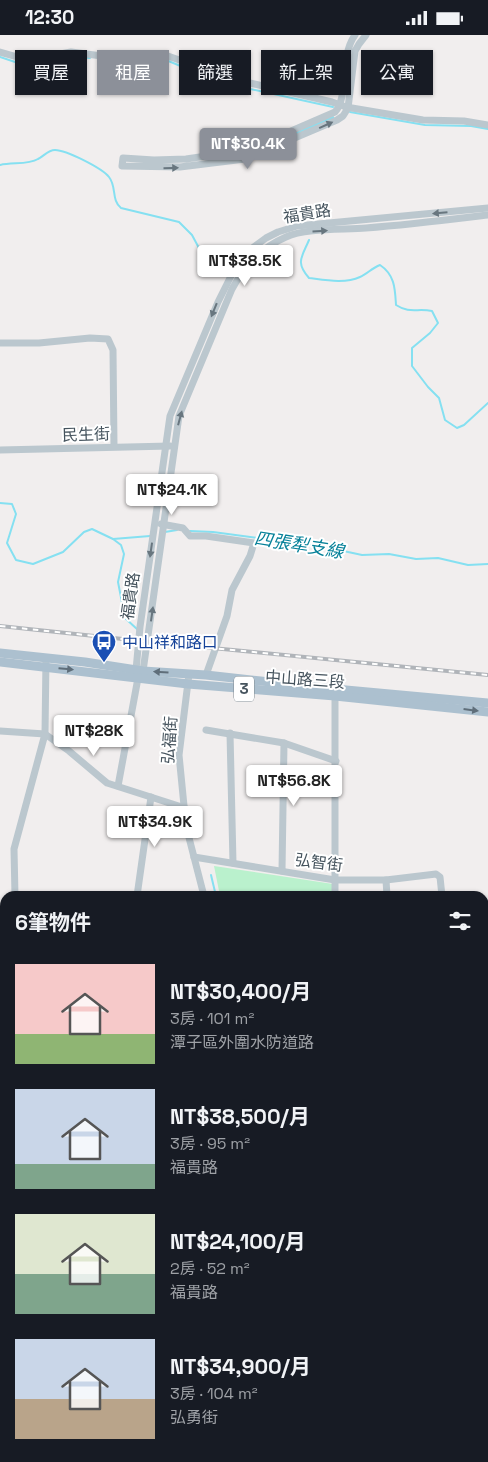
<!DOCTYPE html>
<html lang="zh-TW">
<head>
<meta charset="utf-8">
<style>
  :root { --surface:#171b24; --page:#20242c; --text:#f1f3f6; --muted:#9ea1a6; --accent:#8c9099 }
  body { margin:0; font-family:"Space Grotesk","Noto Sans TC",sans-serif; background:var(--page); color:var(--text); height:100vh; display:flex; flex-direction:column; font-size:19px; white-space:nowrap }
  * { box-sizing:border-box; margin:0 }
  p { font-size:16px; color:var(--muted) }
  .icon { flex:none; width:28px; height:28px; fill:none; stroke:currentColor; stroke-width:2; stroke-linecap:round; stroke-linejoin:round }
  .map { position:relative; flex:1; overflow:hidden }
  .panel { position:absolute; left:0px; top:856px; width:489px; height:571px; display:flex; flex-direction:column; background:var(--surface); border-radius:15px 15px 0 0; box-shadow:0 1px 4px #0004 }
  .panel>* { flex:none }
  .hud { position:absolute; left:15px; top:15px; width:459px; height:45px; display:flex; gap:10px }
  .price { position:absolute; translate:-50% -42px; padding:0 11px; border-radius:5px; background:#fff; color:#222; font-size:16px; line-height:32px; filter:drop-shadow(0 1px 2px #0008) }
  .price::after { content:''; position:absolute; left:50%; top:30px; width:15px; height:11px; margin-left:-8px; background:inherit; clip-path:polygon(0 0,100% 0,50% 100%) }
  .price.current { background:var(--accent); color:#fff }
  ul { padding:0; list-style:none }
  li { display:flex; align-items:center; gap:15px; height:125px; padding:0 15px }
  li span { display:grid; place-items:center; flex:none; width:140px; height:100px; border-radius:0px; color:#555 }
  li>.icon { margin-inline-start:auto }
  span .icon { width:60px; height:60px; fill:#fffc; stroke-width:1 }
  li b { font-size:21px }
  h2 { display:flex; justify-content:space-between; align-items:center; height:60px; padding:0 15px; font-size:21px }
  .pill { padding:0 18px; border-radius:0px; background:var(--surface); box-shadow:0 1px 4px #0004; font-size:18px; line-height:45px }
  .pill.current { background:var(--accent); color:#fff }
  .status { display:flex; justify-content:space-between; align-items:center; height:35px; padding:0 25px; background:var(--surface); direction:ltr }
  .status svg { height:14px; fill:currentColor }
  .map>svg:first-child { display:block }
  .green { fill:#baf1cd }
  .water { fill:#85e0f1 }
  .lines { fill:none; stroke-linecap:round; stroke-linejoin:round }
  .stream { stroke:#85e0f1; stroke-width:2 }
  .minor { stroke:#bbc7ce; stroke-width:7 }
  .major { stroke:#acc0cf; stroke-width:9 }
  .rail-casing { stroke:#b0b4b9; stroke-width:4 }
  .rail { stroke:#fff; stroke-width:2; stroke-dasharray:5.5; stroke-linecap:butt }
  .oneway { fill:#68767f }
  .oneway2 { fill:#5f6e7a }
  .labels { text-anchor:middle; stroke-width:4; stroke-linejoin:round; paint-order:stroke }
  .shield { fill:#fff; stroke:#7d878e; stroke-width:1 }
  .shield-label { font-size:15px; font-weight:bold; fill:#45535d }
  .street-label { font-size:16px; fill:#45535d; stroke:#fff }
  .transit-label { font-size:16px; fill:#164399; stroke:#fff; text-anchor:start }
  .water-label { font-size:18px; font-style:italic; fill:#068199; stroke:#fff }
</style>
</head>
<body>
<div class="status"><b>12:30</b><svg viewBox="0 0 49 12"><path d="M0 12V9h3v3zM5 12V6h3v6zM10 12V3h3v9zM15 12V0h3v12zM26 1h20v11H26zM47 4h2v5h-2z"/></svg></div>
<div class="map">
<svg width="488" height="1427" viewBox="0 0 488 1427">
  <rect width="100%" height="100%" fill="#f1eeee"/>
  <polygon class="green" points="214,831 333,849 333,861 220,861"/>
  <polygon class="water" points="333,80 335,84 241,123 241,118"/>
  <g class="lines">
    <g class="stream">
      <polyline points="67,21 90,23"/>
      <polyline points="0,22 18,28 36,31 63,22"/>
      <polyline points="117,24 166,25 195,37 241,52 333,72"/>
      <polyline points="350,77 425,90 471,91 488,94"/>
      <path d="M0,130C12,127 28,130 38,124C44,121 48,115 55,115C66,115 102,133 109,142C117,152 111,165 121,173L179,187L192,200L200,215L212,222L236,220"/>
      <path d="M309,205C302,222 295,227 309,243C325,245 345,249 360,242C367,239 372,233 380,230C395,240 395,254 396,270C410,279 417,273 432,276L438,288L430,298L412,313V331L428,352L439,363L445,385L457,393L464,390L488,368"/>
      <polyline points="0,468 12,469 16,479 7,508 16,525 33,529 63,517 84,497 92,494 113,504 150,501"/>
      <polyline points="190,496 213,497 325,512 362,520 389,519 416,524 438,523 468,530 488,529"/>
      <polyline points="165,497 177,495"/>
      <polyline points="113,504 121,510 124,519 118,547 125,583 138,595"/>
      <polyline points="211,840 216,861"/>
      <polyline points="0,995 5,998"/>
      <polyline points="484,1181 488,1181"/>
    </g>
    <g class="minor">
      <path d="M355,0C339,22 349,63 335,77L254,112L241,116L186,124L154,125L123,123L122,131L180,132L245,124L337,85L343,81L348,73L355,16L359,9L366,0"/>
      <polyline points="0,17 28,25 71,17 102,21 165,20 237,45 332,67 346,72 423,85 464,86 488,90"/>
      <polyline points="0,308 39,308 90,303 108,304 113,315 114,411"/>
      <polyline points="0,415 170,411"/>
      <polyline points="161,489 183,493 190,501 206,501 254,508 250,521 232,555 227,581 206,640"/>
      <path d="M141,639L143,636L179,381L232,254C245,230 261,213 286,202C305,193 344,195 366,193C407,190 447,185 488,180"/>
      <polyline points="189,639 179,720 186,791 204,861"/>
      <polyline points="335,657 335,861"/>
      <polyline points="206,695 284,708 336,726"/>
      <polyline points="0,696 45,699 69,716 107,748 185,773"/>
      <polyline points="230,698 233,828"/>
      <polyline points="118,751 138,643 136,635 140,592 170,381 218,267 238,227 243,220 266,203 278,197 297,191 488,173"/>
      <polyline points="194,822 335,845 386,845 436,839 440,842 442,861"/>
      <polyline points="282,836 284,708"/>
      <polyline points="386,845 387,861"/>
      <polyline points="15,861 14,814 45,699 46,623"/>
      <polyline points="137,861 151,762"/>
      <polyline points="484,962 488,962"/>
      <polyline points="484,1075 488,1076"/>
      <polyline points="0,1078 5,1079"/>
      <polyline points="484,1114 487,1104"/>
      <polyline points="484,1148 488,1150"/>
      <polyline points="484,1190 488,1189"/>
      <polyline points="0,1300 5,1304"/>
      <polyline points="0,1344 5,1346"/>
      <polyline points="4,1373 5,1372"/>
      <polyline points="484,1385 488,1391"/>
      <polyline points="484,1412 484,1410 488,1408"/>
      <polyline points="79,1422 80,1427"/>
      <polyline points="484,1422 484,1427"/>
    </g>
    <g class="major">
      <polyline points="0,618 85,627 143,636 206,640 335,654 488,668"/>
      <polyline points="0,627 188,649 335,661 488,677"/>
    </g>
    <defs>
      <polyline id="rail" points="0,591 151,607 488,640"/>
    </defs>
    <use href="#rail" class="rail-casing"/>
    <use href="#rail" class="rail"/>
  </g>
  <defs><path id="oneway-solid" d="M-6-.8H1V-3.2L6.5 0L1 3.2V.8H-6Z" transform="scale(1.25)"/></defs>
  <g class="oneway">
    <use href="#oneway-solid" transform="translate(326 90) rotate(-24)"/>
    <use href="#oneway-solid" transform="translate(171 133) rotate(-1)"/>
    <use href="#oneway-solid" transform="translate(440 178) rotate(175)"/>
    <use href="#oneway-solid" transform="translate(320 196) rotate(-4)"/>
    <use href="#oneway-solid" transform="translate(214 275) rotate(112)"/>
    <use href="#oneway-solid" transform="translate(180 383) rotate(-75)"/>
    <use href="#oneway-solid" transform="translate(151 515) rotate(98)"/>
    <use href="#oneway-solid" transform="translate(152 579) rotate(-82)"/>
  </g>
  <g class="oneway2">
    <use href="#oneway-solid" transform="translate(66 634) rotate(5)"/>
    <use href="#oneway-solid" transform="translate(161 637) rotate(-176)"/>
    <use href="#oneway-solid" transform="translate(471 675) rotate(7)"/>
  </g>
  <defs>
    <symbol id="bus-pin" viewBox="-11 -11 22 30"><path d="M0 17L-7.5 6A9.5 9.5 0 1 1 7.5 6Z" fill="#1a4fb4" stroke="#fff"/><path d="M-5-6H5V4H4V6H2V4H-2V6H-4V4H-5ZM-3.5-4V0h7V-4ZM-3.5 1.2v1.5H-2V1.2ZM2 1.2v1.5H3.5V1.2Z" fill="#fff"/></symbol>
  </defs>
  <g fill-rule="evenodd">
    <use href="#bus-pin" x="90" y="593" width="28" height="38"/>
  </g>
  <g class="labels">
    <rect class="shield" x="234" y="641.5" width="20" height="25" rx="4"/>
    <g class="shield-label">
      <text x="244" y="659">3</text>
    </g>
    <g class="street-label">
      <text transform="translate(307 178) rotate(-9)" y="6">福貴路</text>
      <text transform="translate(86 399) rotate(-2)" y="6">民生街</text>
      <text transform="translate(130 561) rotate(-82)" y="6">福貴路</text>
      <text transform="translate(305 644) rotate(4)" y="6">中山路三段</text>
      <text transform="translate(169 705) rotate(-86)" y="6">弘福街</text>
      <text transform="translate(319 827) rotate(7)" y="6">弘智街</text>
    </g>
    <g class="transit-label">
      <text x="122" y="613">中山祥和路口</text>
    </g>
    <g class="water-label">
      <text transform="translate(299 510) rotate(9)" y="6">四張犁支線</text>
    </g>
  </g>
</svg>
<b class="price current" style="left:248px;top:135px">NT$30.4K</b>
<b class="price" style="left:245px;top:252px">NT$38.5K</b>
<b class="price" style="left:172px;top:481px">NT$24.1K</b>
<b class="price" style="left:94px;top:722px">NT$28K</b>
<b class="price" style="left:294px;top:772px">NT$56.8K</b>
<b class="price" style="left:155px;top:813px">NT$34.9K</b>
<div class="hud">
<a class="pill">買屋</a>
<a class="pill current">租屋</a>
<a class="pill">篩選</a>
<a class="pill">新上架</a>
<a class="pill">公寓</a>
</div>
<section class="panel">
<h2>6筆物件<svg class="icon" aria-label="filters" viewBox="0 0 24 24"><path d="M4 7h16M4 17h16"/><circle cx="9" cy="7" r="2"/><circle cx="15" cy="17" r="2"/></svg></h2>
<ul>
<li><span style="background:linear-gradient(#f6c9c9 70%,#8fb573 0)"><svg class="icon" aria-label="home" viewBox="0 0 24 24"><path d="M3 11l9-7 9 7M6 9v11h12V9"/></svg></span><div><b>NT$30,400/月</b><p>3房 · 101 m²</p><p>潭子區外圍水防道路</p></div></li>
<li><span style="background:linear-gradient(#c9d6e8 75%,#7fa58c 0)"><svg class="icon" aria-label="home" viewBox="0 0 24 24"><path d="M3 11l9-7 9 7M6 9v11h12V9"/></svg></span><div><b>NT$38,500/月</b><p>3房 · 95 m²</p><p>福貴路</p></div></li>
<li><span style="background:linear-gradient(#dfe7d0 60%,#7fa58c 0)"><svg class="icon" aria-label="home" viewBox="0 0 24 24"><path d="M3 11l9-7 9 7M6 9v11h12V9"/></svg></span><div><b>NT$24,100/月</b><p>2房 · 52 m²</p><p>福貴路</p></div></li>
<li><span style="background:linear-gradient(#c9d6e8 60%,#b9a48a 0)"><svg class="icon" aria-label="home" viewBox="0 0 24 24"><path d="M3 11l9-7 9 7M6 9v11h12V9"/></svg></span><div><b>NT$34,900/月</b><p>3房 · 104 m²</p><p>弘勇街</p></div></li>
</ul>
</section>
</div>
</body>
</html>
